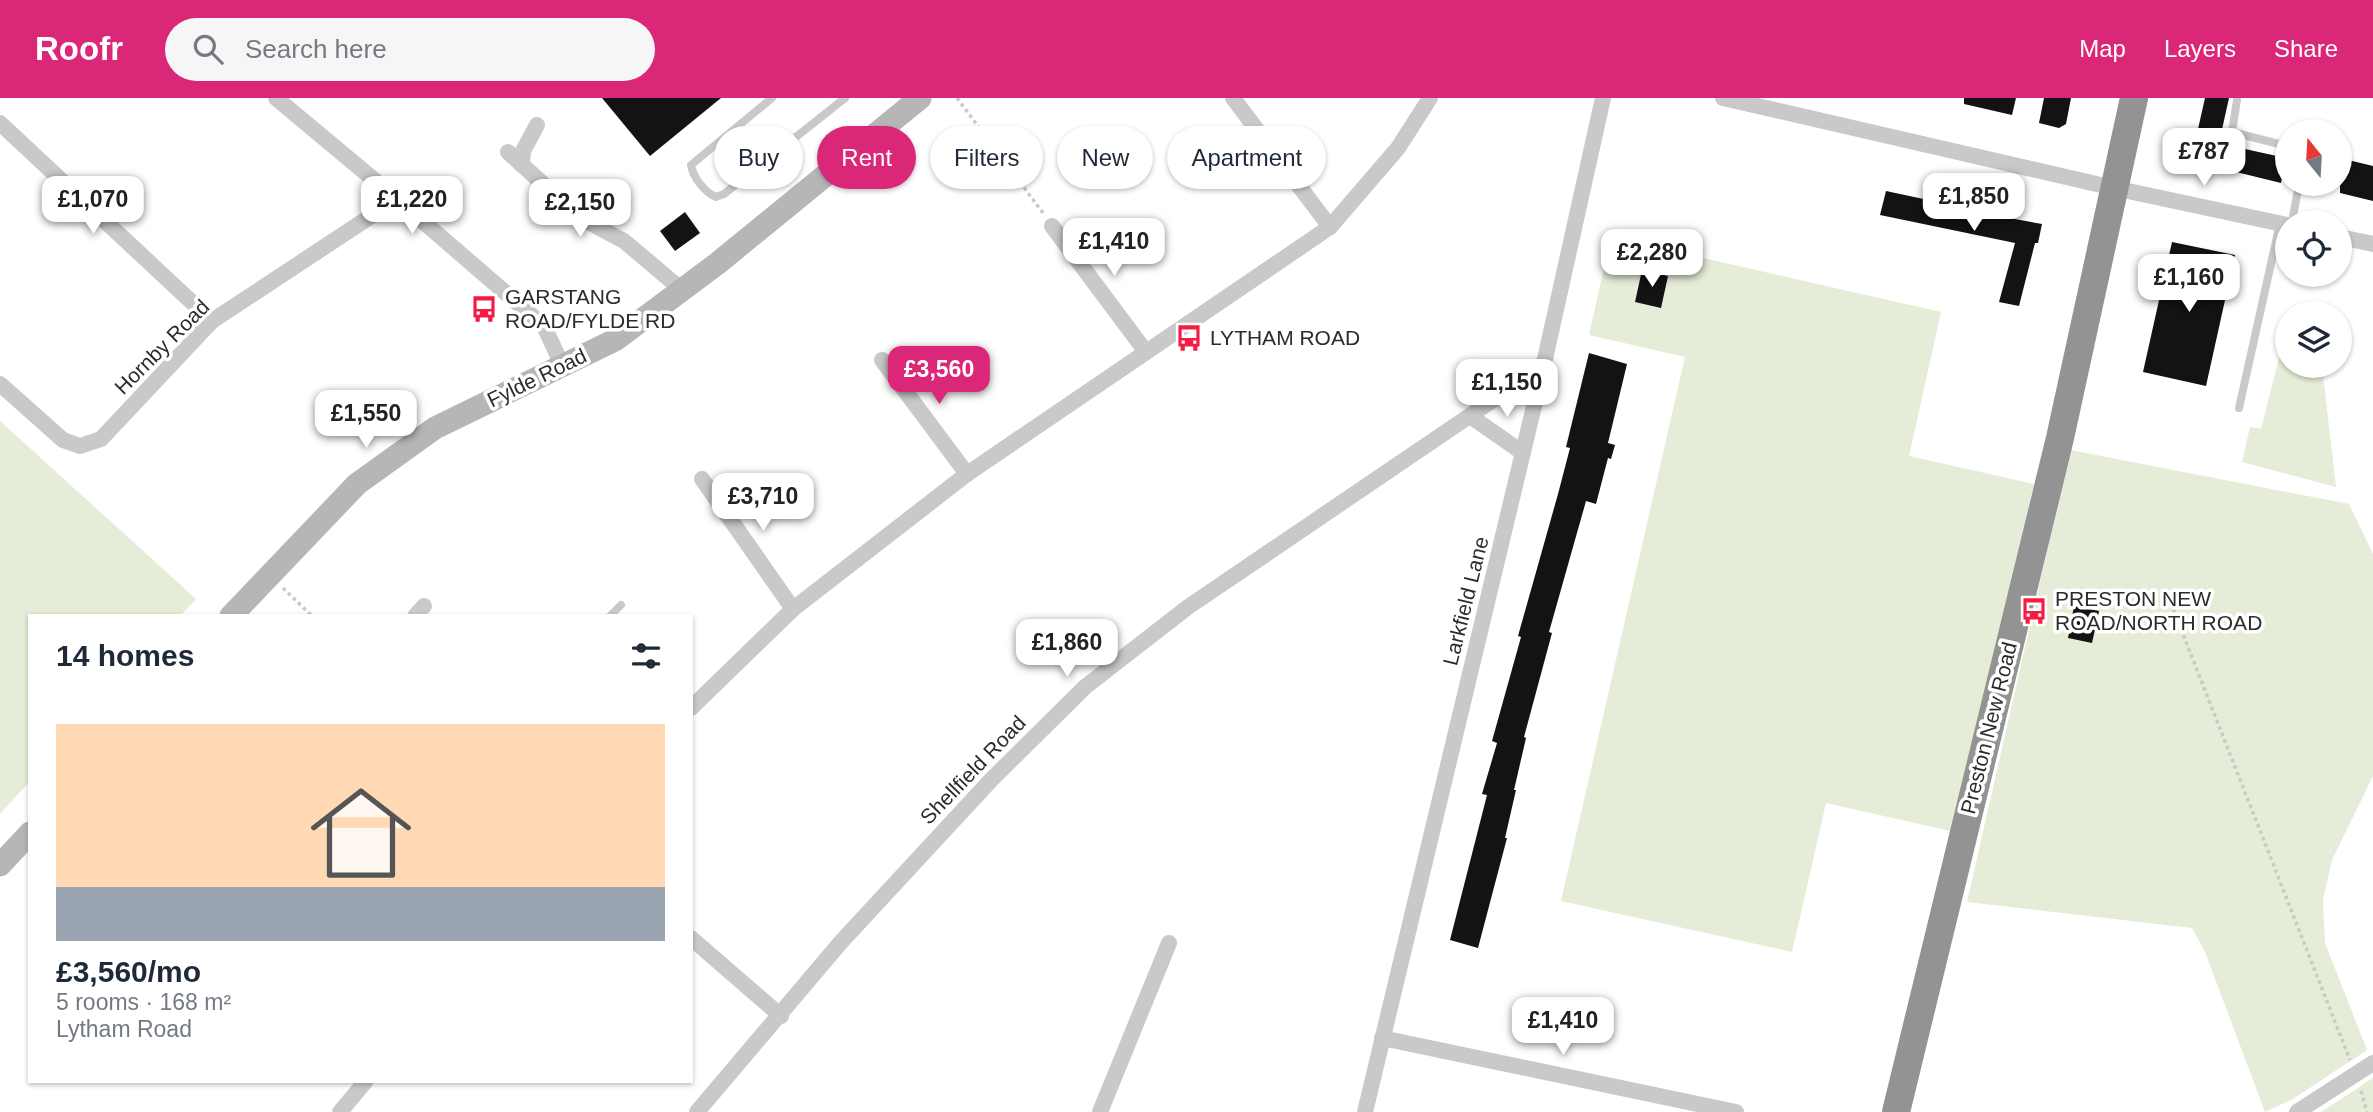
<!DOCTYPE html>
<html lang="en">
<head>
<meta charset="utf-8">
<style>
  :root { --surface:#fff; --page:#f6f6f7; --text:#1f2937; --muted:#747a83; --accent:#db2777 }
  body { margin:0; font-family:Helvetica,sans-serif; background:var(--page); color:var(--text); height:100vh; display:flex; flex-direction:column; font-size:26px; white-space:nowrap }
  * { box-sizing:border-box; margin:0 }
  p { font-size:23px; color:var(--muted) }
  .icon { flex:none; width:38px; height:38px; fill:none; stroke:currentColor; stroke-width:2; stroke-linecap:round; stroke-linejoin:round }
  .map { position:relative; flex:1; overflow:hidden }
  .drawer { position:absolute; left:28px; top:516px; width:665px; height:469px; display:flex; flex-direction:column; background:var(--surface); border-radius:0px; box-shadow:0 2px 5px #0004 }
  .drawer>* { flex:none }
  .hud { position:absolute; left:714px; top:28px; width:665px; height:63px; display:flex; gap:14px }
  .needle { width:46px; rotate:342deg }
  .fabs { position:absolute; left:2275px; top:21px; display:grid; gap:14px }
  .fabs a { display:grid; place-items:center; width:77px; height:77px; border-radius:50%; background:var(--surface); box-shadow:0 2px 5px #0004; font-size:35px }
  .price { position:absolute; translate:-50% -60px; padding:0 16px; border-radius:14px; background:#fff; color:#222; font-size:23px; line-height:46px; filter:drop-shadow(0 2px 4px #0008) }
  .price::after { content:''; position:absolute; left:50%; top:42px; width:21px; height:16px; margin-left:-10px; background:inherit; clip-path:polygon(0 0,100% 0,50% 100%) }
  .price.on { background:var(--accent); color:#fff }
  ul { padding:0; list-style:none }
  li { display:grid; align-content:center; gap:14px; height:371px; padding:0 28px }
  li span { display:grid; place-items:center; height:217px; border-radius:0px; color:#555 }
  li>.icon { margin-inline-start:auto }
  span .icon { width:126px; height:126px; fill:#fffc; stroke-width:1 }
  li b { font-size:30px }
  h2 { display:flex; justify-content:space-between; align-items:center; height:84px; padding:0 28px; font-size:30px }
  .tag { padding:0 24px; border-radius:32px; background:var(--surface); box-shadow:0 2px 5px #0004; font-size:24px; line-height:63px }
  .tag.on { background:var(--accent); color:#fff }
  header { display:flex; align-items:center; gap:42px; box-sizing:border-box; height:98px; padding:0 35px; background:var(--accent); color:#fff }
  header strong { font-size:33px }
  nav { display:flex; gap:38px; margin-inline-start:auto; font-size:24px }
  .search { width:490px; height:63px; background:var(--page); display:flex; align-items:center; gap:18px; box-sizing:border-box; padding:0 24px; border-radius:38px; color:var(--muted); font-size:26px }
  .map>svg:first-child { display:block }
  .green { fill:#e5ecd7 }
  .building { fill:#131313 }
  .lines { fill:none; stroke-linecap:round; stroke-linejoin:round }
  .path { stroke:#c9c9c9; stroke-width:3.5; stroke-dasharray:3.5 3.5; stroke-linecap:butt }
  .lane { stroke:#c9c9c9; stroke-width:8 }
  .street { stroke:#c9c9c9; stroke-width:16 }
  .secondary { stroke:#b6b6b6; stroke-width:23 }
  .highway { stroke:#939393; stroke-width:28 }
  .labels { text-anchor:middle; stroke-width:7; stroke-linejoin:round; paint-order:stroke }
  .poi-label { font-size:21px; fill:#2c2c2c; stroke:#fff; text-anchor:start }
  .street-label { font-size:21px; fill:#2c2c2c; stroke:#fff }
</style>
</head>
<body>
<header>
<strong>Roofr</strong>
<div class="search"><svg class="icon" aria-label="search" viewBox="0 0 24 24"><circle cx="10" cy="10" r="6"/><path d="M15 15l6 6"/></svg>Search here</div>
<nav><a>Map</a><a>Layers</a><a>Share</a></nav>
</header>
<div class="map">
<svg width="2373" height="1014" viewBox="0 0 2373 1014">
  <rect width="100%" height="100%" fill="#fff"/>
  <g class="green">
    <polygon points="1611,139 1941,214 1909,358 2034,386 1955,734 1826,705 1792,854 1561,803 1685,259 1589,237"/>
    <polygon points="2279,260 2287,261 2287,268 2322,268 2336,389 2242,364 2250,329 2261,331"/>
    <polygon points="0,323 196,501 180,518 30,518 30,683 0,716"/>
    <polygon points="2070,352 2349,406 2373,456 2373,678 2332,762 2323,802 2325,845 2367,952 2293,1001 2265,1014 2205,854 2192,830 1967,804"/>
    <polygon points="2373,980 2373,1014 2321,1014"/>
  </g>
  <g class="building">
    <polygon points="602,0 721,0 650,58"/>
    <polygon points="1964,0 2016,0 2012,17 1964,6"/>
    <polygon points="2044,0 2071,0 2066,26 2059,30 2039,25"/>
    <polygon points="2205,0 2229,0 2221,36 2198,31"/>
    <polygon points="2213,44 2286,60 2281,85 2228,72 2227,74 2207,70"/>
    <polygon points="2344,61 2373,68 2373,103 2340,95 2340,68 2342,69"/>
    <polygon points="1886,93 1961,109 1960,111 2042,126 2038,145 2035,145 2019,208 1999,204 2015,145 1880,117"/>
    <polygon points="685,114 700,135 675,153 660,133"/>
    <polygon points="2172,144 2235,157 2206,288 2143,274"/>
    <polygon points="1642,172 1668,178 1661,210 1635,204"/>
    <polygon points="1589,255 1627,266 1608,345 1615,347 1611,361 1608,360 1596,406 1586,403 1549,534 1552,535 1524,639 1526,640 1514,692 1516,692 1505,740 1507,740 1478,850 1450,842 1487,697 1482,696 1497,645 1492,643 1521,539 1518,538 1558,396 1570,350 1566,349"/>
    <polygon points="2074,508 2099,513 2092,545 2068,540"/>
  </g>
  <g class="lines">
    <g class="path">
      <polyline points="957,0 1043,115"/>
      <polyline points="283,490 312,518"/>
      <polyline points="2168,498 2350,962"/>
      <polyline points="2361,993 2367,1014"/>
    </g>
    <g class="lane">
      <path d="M772,0L691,67C693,79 704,94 716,99L724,96L845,0"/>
      <polyline points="2237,2 2232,34 2287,48"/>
      <polyline points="2292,124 2299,86"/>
      <polyline points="2239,310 2280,125"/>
      <polyline points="610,518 621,507"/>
    </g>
    <g class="street">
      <polyline points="276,0 397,101 544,228 562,267"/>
      <polyline points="1233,0 1330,129"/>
      <polyline points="1723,0 2114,90 2287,127"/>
      <polyline points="0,25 212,223"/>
      <polyline points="508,54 579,119 624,143 682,192"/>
      <polyline points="522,67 523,53 537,27"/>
      <polyline points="1052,128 1146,254"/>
      <polyline points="2340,139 2373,146"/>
      <polyline points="882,262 967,376"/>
      <polyline points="0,286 63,342 80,348 101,341 212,223 397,101"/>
      <polyline points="1470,318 1523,355"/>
      <polyline points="702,381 793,511"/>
      <polyline points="415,518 424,508"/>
      <polyline points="691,610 793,511 967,376 1330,129 1398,50 1430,0"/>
      <polyline points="691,840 781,918"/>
      <polyline points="1382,940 1736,1014"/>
      <polyline points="340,1014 365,984"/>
      <polyline points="697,1014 841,844 991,682 1085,589 1188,509 1518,285 1541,279"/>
      <polyline points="1100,1014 1169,845"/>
      <polyline points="1365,1014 1541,279 1603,0"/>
      <polyline points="2297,1014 2373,965"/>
    </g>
    <g class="secondary">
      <polyline points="231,518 357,386 435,330 615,242 718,165 920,0"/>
      <polyline points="0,767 30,735"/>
    </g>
    <polyline class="highway" points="1896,1014 2060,340 2134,0"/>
  </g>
  <defs>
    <symbol id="bus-bare" viewBox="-9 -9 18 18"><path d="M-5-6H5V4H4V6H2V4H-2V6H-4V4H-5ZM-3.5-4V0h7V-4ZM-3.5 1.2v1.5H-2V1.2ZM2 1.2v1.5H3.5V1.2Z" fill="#f61b43" stroke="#fff" stroke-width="2.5" paint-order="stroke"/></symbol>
  </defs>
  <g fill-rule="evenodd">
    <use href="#bus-bare" x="465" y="192" width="38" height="38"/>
    <use href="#bus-bare" x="1170" y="221" width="38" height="38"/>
    <use href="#bus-bare" x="2015" y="494" width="38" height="38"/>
  </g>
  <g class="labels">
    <g class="poi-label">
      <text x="505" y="206">GARSTANG<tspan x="505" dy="24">ROAD/FYLDE RD</tspan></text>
      <text x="1210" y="247">LYTHAM ROAD</text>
      <text x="2055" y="508">PRESTON NEW<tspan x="2055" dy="24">ROAD/NORTH ROAD</tspan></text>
    </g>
    <g class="street-label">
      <text transform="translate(162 249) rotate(-45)" y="7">Hornby Road</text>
      <text transform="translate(537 280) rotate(-26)" y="7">Fylde Road</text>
      <text transform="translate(1466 503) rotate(-76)" y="7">Larkfield Lane</text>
      <text transform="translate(1989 630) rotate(-76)" y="7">Preston New Road</text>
      <text transform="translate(973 672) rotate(-46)" y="7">Shellfield Road</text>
    </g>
  </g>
</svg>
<div class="fabs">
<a><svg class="needle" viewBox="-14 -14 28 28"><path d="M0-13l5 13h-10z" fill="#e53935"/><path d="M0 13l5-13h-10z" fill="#747a83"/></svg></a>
<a><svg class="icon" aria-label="locate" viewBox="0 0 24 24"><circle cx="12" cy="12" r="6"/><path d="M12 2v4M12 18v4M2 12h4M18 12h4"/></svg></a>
<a><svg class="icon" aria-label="layers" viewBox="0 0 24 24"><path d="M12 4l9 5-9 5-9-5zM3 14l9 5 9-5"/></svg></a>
</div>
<b class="price" style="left:2204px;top:90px">£787</b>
<b class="price" style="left:1974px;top:135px">£1,850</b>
<b class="price" style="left:93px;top:138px">£1,070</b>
<b class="price" style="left:412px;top:138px">£1,220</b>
<b class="price" style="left:580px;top:141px">£2,150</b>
<b class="price" style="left:1114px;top:180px">£1,410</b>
<b class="price" style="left:1652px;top:191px">£2,280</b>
<b class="price" style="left:2189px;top:216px">£1,160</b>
<b class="price on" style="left:939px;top:308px">£3,560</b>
<b class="price" style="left:1507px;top:321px">£1,150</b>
<b class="price" style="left:366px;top:352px">£1,550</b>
<b class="price" style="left:763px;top:435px">£3,710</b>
<b class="price" style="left:1067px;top:581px">£1,860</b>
<b class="price" style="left:1563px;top:959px">£1,410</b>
<div class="hud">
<a class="tag">Buy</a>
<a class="tag on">Rent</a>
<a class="tag">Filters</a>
<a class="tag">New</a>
<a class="tag">Apartment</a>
</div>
<section class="drawer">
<h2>14 homes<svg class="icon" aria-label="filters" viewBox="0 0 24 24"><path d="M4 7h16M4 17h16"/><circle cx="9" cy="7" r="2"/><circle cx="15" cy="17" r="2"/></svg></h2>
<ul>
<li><span style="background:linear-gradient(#ffd9b3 75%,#9aa5b1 0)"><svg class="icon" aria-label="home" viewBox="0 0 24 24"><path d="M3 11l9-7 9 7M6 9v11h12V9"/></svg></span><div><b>£3,560/mo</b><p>5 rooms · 168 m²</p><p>Lytham Road</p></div></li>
</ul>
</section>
</div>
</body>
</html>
